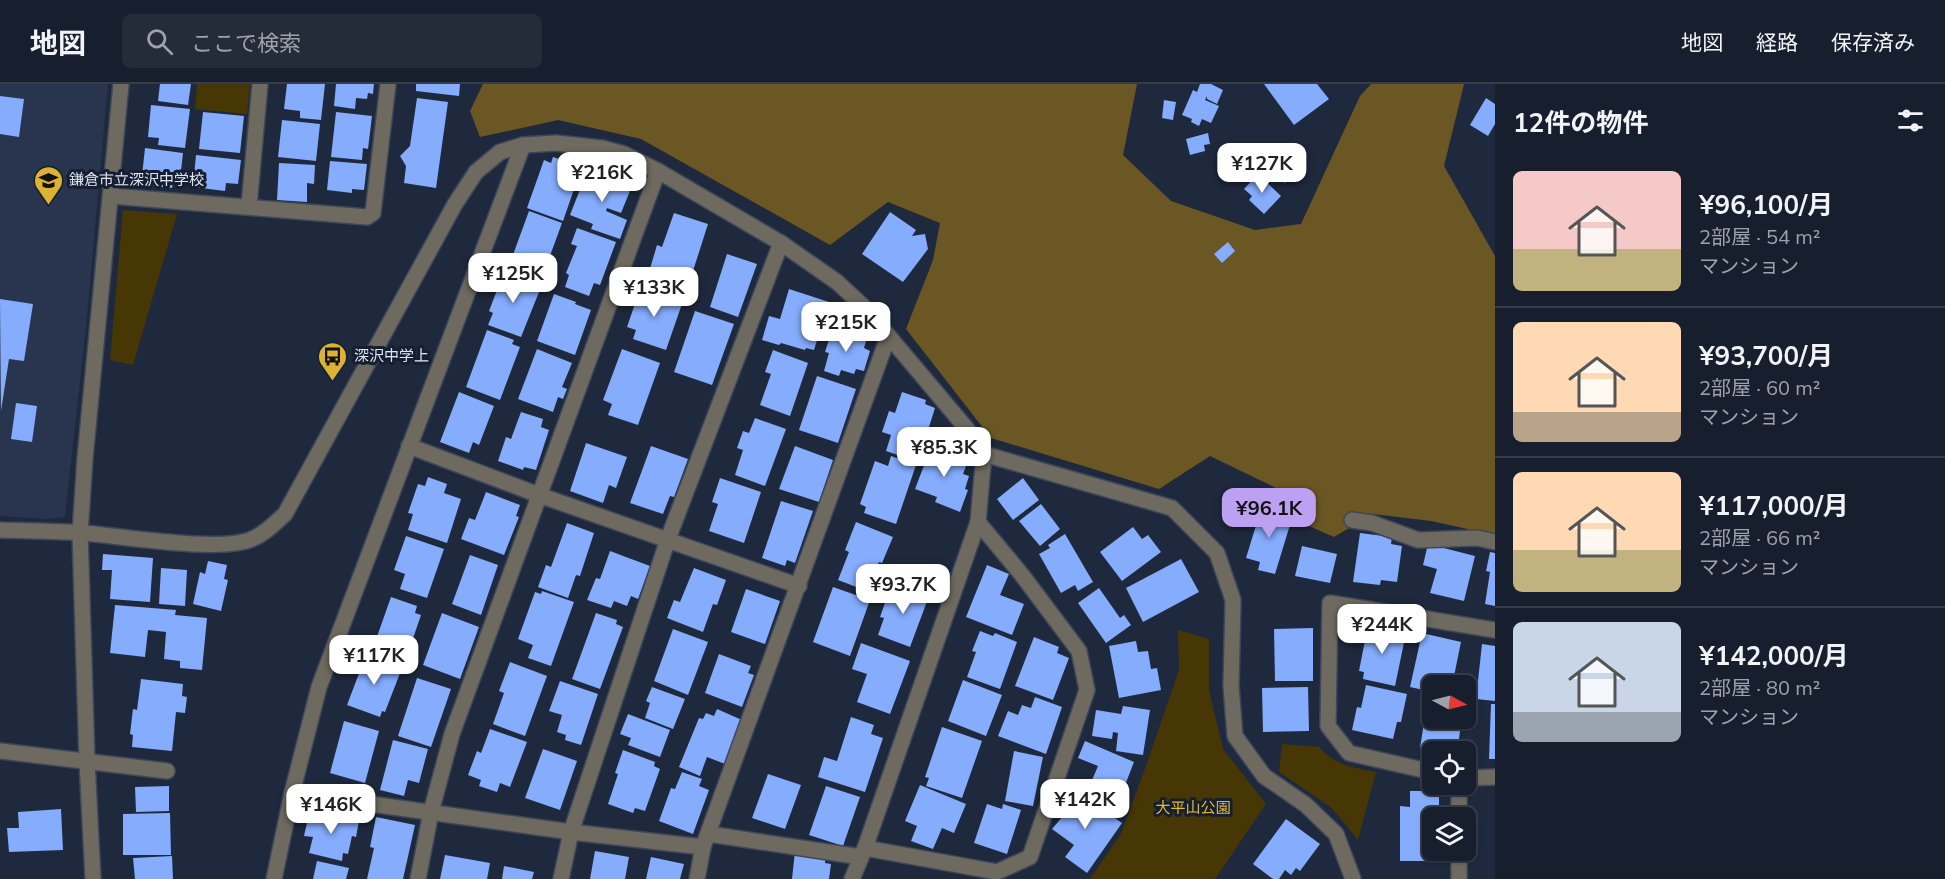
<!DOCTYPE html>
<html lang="ja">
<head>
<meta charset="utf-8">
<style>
  :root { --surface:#171f2e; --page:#242c3a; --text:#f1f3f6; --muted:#9ea2aa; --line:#363d4a; --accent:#bca0f2 }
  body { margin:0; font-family:Mulish,"Noto Sans JP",sans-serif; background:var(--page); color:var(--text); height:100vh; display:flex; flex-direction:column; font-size:22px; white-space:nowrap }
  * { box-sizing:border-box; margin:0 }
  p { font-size:20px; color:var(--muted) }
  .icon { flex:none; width:33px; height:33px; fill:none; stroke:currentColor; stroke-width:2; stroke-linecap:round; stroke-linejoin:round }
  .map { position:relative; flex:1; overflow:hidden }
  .details { display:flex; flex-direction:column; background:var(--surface); width:450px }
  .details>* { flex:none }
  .needle { width:39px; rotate:97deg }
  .tools { position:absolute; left:1422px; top:591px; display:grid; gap:12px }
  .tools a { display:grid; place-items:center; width:54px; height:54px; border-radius:9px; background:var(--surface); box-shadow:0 2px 4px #0004,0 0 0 2px var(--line); font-size:30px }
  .price { position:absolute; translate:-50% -51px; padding:0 14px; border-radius:12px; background:#fff; color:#222; font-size:20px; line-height:39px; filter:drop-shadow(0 2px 3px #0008) }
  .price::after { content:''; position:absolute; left:50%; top:36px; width:18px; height:14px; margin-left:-9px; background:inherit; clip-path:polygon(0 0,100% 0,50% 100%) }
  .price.selected { background:var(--accent); color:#111 }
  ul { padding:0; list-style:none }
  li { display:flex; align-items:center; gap:18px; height:150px; padding:0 18px }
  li+li { border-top:2px solid var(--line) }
  li span { display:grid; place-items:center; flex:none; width:168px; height:120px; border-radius:9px; color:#555 }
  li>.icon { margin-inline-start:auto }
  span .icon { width:72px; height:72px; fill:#fffc; stroke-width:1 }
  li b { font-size:26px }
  h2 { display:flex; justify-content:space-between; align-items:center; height:72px; padding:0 18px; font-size:26px }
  header { display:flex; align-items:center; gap:36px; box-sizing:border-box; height:84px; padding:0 30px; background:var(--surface); border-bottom:2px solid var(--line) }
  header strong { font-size:28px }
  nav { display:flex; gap:33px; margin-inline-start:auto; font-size:21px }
  .search { width:420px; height:54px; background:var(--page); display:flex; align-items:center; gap:15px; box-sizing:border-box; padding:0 21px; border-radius:9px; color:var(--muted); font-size:22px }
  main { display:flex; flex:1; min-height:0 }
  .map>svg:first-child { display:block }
  .built { fill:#29354e }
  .green { fill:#473704 }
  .forest { fill:#6b5723 }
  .building { fill:#85acfd }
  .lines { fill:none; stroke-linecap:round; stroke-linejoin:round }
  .minor-casing { stroke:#3e475a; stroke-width:18 }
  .minor { stroke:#6e6a5f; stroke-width:15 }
  .labels { text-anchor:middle; stroke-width:6; stroke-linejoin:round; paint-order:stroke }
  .poi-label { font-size:15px; fill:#dee5f2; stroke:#161f32; text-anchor:start }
  .park-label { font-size:15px; fill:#e7b929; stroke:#161f32 }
</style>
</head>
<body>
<header>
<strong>地図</strong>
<div class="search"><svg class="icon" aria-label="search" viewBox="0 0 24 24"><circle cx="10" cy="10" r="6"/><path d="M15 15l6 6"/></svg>ここで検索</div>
<nav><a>地図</a><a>経路</a><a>保存済み</a></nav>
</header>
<main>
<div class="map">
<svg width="1495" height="795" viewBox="0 0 1495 795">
  <rect width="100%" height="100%" fill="#1f293d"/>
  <polygon class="built" points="0,0 108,0 86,243 65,433 47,435 0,432"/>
  <g class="green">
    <polygon points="197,0 250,0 247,30 195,25"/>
    <polygon points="123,126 177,130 133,281 110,276"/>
    <polygon points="1178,546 1209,555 1209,606 1223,665 1266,720 1215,795 1090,795 1121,750 1147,679 1179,586"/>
    <path d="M1282,660L1319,663C1334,681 1354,684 1376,688L1358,756L1332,724L1279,688Z"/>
  </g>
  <polygon class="forest" points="483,0 1137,0 1123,71 1171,117 1255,146 1301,140 1360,12 1371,0 1464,0 1444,82 1495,172 1495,451 1431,437 1373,430 1334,453 1309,442 1274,403 1210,372 1159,405 991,354 906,245 933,176 940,139 888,118 830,161 641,55 558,36 480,53 470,27"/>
  <g class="building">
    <polygon points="160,0 191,0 188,21 158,17"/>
    <polygon points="287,0 325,0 321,36 300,34 300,27 284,25"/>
    <polygon points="336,0 374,0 373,10 368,9 367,15 356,14 355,25 334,22"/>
    <polygon points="416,0 460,0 459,12 416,7"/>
    <polygon points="1200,0 1211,0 1223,6 1217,20 1207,15 1207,12 1205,16 1219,22 1211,39 1202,35 1199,42 1191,38 1192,35 1182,31 1193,6 1197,8"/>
    <polygon points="1264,0 1317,0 1329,15 1294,41"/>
    <polygon points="0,12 24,15 19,53 0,50"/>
    <polygon points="417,14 448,18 436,104 404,99 406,82 400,72 410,62"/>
    <polygon points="1486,14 1495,20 1495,40 1488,52 1470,41"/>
    <polygon points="1164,16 1176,18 1173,36 1162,34"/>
    <polygon points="151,21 190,25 185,64 158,61 159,54 148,53"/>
    <polygon points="203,28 244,32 240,69 199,65"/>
    <polygon points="336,28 372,32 368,65 363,64 362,76 331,73"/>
    <polygon points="282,36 320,40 316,77 278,73"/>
    <polygon points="1208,49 1210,60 1204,61 1205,67 1190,71 1186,55"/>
    <polygon points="145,64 183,69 181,87 175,86 172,104 141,101"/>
    <polygon points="1271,65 1280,72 1283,68 1299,78 1285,99 1260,82"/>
    <polygon points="196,71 241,76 238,100 226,99 225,107 193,103"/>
    <polygon points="553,73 578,81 576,87 580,88 563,137 527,124 544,76 551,79"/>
    <polygon points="330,77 367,80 364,106 352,105 352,109 327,106"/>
    <polygon points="279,79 315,81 314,100 307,99 307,118 277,116"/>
    <polygon points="588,85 632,102 621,129 607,124 606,127 627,136 620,155 591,145 593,140 570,131"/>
    <polygon points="1258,90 1281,112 1264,130 1249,116 1252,112 1244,105"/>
    <polygon points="529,127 562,139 543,191 510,179"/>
    <polygon points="890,128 916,146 912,152 925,150 928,165 903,198 862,170"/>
    <polygon points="674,129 708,140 693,187 686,185 682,199 649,188 657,161 662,163"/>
    <polygon points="577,144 616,158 600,201 594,199 589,212 565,203 569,191 566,189 577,162 571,160"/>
    <polygon points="1228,158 1235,167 1222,179 1214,170"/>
    <polygon points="727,170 757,180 738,233 710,223"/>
    <polygon points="504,188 541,203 521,253 488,241 493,229 489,227"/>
    <polygon points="641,202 683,217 666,266 633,255 636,246 627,243"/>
    <polygon points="789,205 829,218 814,266 806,264 805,266 781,259 779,261 762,256 769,232 780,235"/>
    <polygon points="554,210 576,218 575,220 591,226 575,271 537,257"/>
    <polygon points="0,215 33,220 24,277 9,275 1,327"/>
    <polygon points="695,227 734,240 712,301 674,288"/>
    <polygon points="833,243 867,254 864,264 870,267 864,287 856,285 854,290 841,286 839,292 824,287 829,269 825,268"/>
    <polygon points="487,246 514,256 512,260 520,263 500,316 466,303"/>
    <polygon points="537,265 572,279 562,303 567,305 563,315 558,313 553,328 518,315"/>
    <polygon points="622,265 660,279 638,341 608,331 612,320 603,316"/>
    <polygon points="773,266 808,279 790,332 760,321 771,290 765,288"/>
    <polygon points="817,292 856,305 838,359 799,346"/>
    <polygon points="459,308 494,322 479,361 473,358 469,369 440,358"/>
    <polygon points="902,308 926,316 925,320 935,324 918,378 886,367 891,351 882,348 889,327 895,329"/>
    <polygon points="16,319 37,322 32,358 11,355"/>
    <polygon points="521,328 543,335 541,343 549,346 536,386 524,383 523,386 498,377 506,353 511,355"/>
    <polygon points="755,334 786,345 765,402 735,391 743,366 737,364 743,347 749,349"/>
    <polygon points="933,358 950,365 948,370 959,374 957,378 966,382 963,390 969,392 965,405 968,406 960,428 935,418 937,413 915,405"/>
    <polygon points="586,359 627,373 616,404 609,401 603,419 570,407"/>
    <polygon points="651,362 688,375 674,413 670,412 663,430 630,419"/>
    <polygon points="795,362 833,376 819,418 779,405"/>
    <polygon points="891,372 916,381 896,440 864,429 866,423 860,420 875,377 888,382"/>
    <polygon points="428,393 447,400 444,409 461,415 447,459 408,446 413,430 408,429 418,400 425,402"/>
    <polygon points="720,394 761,408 744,459 709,447 718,420 712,418"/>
    <polygon points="1023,394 1039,416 1013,436 997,415"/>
    <polygon points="486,408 520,421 516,432 519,433 504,471 461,455 469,434 475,436"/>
    <polygon points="781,417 813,427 795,479 787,476 785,482 762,474"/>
    <polygon points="1041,420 1060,445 1040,462 1019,437"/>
    <polygon points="1262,422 1293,431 1275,490 1258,486 1260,478 1246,474"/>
    <polygon points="856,438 893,453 882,479 879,478 867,507 838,496 849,468 845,466"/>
    <polygon points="567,439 594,449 580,492 576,491 568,514 538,503 546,481 551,483"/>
    <polygon points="1133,443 1142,455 1148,451 1161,468 1122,497 1100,468"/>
    <polygon points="1360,449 1392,453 1391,460 1402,462 1397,498 1381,496 1380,501 1353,498"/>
    <polygon points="1065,450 1093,498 1078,507 1075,501 1061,509 1039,470 1050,464 1048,461"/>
    <polygon points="406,452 444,465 427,514 400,505 405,490 394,486"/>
    <polygon points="1428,460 1475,472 1464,517 1430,509 1437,485 1423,481"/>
    <polygon points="1302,462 1337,470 1330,499 1295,492"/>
    <polygon points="610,467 650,482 638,515 631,512 627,522 614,517 611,524 587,516 596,494 600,495"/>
    <polygon points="1490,468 1495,469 1495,522 1485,520 1490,488 1486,487"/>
    <polygon points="103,470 153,474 150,518 110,515 112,486 102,486"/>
    <polygon points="470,471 498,481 481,531 452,520"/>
    <polygon points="1181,475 1199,508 1143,538 1126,504"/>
    <polygon points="208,477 227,481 224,495 228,496 221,527 193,520 200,488 205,490"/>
    <polygon points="987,481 1009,490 1000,511 1024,520 1012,551 966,533"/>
    <polygon points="161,484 187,486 185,522 159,520"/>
    <polygon points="694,484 726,496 717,521 713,520 703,548 667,534 674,516 680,518"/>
    <polygon points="897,500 929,512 910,563 878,551 884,534 880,533 887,513 892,515"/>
    <polygon points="833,503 870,516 850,572 813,558"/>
    <polygon points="1099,504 1120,534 1124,531 1131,541 1106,559 1078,519"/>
    <polygon points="746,505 780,517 765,560 731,548"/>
    <polygon points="542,507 574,518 551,582 528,574 533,561 518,555 535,508 541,510"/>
    <polygon points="391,513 417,522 415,529 421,531 406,575 373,564"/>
    <polygon points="115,521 176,526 175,531 207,534 202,586 180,584 180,577 164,575 166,548 148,546 145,573 110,569"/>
    <polygon points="442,529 479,543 460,595 423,581"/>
    <polygon points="596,529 617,536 616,540 623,543 600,605 572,595"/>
    <polygon points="1368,541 1406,549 1395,602 1363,595 1364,588 1359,587"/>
    <polygon points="1313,544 1313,597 1275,597 1274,545"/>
    <polygon points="673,545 708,558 688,611 654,597"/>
    <polygon points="980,547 993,552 995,549 1017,558 1000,605 967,593 976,568 972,567"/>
    <polygon points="1422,549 1461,558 1452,602 1432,602 1432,608 1410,603"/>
    <polygon points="1034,553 1059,563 1057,569 1069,574 1053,616 1015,602"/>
    <polygon points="1136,557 1138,568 1148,567 1151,585 1157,584 1161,606 1119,614 1109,562"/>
    <polygon points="861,559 910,577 890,630 857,618 867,590 852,585"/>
    <polygon points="1482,560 1495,562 1495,617 1476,615"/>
    <polygon points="719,570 751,582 748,589 754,591 742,623 705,609"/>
    <polygon points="366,571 402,584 385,628 382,627 380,633 347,621"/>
    <polygon points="510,578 547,592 525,652 493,640 504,609 499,607"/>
    <polygon points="417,594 451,605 431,663 398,652"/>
    <polygon points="141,595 183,600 182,612 187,613 185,629 176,628 172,667 132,663 133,651 130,650 133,625 137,626"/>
    <polygon points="963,596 1002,611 986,652 948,637"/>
    <polygon points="560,597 598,610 581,661 565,656 566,651 557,648 562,631 549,627"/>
    <polygon points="1366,601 1407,610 1401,638 1397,638 1393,655 1352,646 1357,623 1361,624"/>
    <polygon points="652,603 685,615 673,645 645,634 650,619 646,617"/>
    <polygon points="1308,603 1309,647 1263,648 1262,604"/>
    <polygon points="1035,613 1062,623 1046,670 998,652 1008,627 1018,631 1022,621 1031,624"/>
    <polygon points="1428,613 1432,614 1432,634 1462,634 1457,668 1420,664"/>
    <polygon points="1491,620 1495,620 1495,675 1489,675"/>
    <polygon points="1123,622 1150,626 1143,671 1116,667 1118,649 1113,648 1112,655 1092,652 1096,626 1121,630"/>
    <polygon points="717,625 742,636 725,680 707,673 700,692 679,683 699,634 703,635 706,629 714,632"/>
    <polygon points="628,630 670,646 660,673 628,661 631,654 620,650"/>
    <polygon points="851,633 874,641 871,650 883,654 865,708 818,693 824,673 837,677"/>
    <polygon points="344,637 379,647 365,699 330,689"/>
    <polygon points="942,643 982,657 962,714 926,702 929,694 925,693"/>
    <polygon points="490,645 527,658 510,703 500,699 497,708 479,702 481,696 468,691 477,667 481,669"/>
    <polygon points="393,656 428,665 419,699 408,696 404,712 380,706"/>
    <polygon points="1085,657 1134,678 1120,714 1090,701 1098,682 1078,674"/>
    <polygon points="543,665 577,677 560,726 525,714"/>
    <polygon points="623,666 655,678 654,682 660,685 645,727 635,724 633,729 608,720 618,690 615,689"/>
    <polygon points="1014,667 1043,673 1033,722 1005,717"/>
    <polygon points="682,688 702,695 699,702 709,706 693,750 659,737 671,704 675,705"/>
    <polygon points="768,690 801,701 785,745 752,734"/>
    <polygon points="920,701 966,720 954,749 942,744 933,765 911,757 917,742 905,737"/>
    <polygon points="169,702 169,727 136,728 135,703"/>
    <polygon points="826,702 860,713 843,762 809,751"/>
    <polygon points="1074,705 1122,739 1087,789 1065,773 1074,761 1052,745 1063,732 1058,728"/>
    <polygon points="1410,707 1439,707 1439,734 1432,734 1432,766 1438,766 1438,777 1400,777 1400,722 1410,723"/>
    <polygon points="987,720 1002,725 1003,720 1021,726 1007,770 974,759"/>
    <polygon points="61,725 63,766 9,768 7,744 19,744 18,728"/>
    <polygon points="313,728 359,737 356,753 352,752 348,770 343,769 342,777 309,769 313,753 304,752 308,734 312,735"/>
    <polygon points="170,729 171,771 123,771 123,730"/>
    <polygon points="376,733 415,741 403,795 367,795 374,764 370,763"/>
    <polygon points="1286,735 1320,760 1300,787 1296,784 1291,791 1285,786 1279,795 1273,795 1253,780"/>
    <polygon points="595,767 629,773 625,795 590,795"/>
    <polygon points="795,767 826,771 825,779 831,780 829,795 792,795"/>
    <polygon points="445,771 490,779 487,795 440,795"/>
    <polygon points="172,772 173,795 135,795 133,774"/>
    <polygon points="651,773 684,780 680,795 646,795"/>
    <polygon points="317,777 349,784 346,795 313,795"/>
    <polygon points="504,782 534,788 532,795 502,795"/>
  </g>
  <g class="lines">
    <defs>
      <g id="minor">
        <polyline points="111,112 367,133 373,129 388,0"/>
        <polyline points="249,122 260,0"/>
        <polyline points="409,362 539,411 799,502"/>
        <polyline points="984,370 1172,424 1217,469 1233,516 1231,602 1235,652 1264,692 1306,721 1336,750 1353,795"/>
        <polyline points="1352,436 1372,439 1418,456 1477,454 1495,458"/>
        <path d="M0,446C28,447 55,447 83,449C122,452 220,469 252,455C265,450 275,439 285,430L455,120L476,88L500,68L523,61L556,59L602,64L624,70L658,87L781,159L837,198L865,224L967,345L984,370L978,438L865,764L852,795"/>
        <polyline points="0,667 167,687"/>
        <polyline points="1432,688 1349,669 1328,642 1330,519 1495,546"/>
        <polyline points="1466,694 1495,693"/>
        <polyline points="292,709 571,748 703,763"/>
        <polyline points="1459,734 1459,700"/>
        <polyline points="709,750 861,773"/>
        <polyline points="865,764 997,788 1030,773 1087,606 1079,567 1022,491 978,438"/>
        <polyline points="93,795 87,677 80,449 85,374 121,0"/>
        <polyline points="274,795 292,709 319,603 523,61"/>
        <polyline points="418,795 431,728 452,650 658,87"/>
        <polyline points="561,795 571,748 668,455 781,159"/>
        <polyline points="697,795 703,763 888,253"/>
        <polyline points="1459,795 1459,766"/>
      </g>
    </defs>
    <use href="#minor" class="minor-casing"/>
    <use href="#minor" class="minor"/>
  </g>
  <defs>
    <symbol id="school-pin" viewBox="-11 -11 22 30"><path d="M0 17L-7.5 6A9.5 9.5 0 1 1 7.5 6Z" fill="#dcb233" stroke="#161f32"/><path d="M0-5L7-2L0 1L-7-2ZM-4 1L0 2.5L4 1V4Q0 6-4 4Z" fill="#111"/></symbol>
    <symbol id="bus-pin" viewBox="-11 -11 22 30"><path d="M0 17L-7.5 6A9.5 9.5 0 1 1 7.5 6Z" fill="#dcb233" stroke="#161f32"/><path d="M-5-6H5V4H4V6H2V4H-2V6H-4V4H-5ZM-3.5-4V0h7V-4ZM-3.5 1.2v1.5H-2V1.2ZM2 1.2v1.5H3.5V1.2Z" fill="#111"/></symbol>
  </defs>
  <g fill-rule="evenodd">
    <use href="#school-pin" x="32" y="80" width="33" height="45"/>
    <use href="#bus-pin" x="316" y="256" width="33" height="45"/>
  </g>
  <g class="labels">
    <g class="poi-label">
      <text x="69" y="101">鎌倉市立深沢中学校</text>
      <text x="354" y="277">深沢中学上</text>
    </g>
    <g class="park-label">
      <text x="1193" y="729">大平山公園</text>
    </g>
  </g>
</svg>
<div class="tools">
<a><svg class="needle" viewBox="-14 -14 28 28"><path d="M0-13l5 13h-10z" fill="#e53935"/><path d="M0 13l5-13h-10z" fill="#9ea2aa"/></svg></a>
<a><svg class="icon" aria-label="locate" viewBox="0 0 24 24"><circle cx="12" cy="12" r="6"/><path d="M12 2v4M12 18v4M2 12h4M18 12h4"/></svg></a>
<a><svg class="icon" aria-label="layers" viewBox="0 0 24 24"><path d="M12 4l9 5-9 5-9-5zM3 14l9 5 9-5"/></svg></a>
</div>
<b class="price" style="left:1262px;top:110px">¥127K</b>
<b class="price" style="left:602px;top:119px">¥216K</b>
<b class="price" style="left:513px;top:220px">¥125K</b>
<b class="price" style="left:654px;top:234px">¥133K</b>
<b class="price" style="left:846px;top:269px">¥215K</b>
<b class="price" style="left:944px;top:394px">¥85.3K</b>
<b class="price selected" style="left:1269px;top:455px">¥96.1K</b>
<b class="price" style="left:903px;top:531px">¥93.7K</b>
<b class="price" style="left:1382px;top:571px">¥244K</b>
<b class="price" style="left:374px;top:602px">¥117K</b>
<b class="price" style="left:1085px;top:746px">¥142K</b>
<b class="price" style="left:331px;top:751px">¥146K</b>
</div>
<section class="details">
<h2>12件の物件<svg class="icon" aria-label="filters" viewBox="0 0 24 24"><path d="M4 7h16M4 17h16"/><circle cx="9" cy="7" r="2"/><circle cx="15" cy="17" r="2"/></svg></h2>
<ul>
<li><span style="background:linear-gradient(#f6c9c9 65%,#c2b280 0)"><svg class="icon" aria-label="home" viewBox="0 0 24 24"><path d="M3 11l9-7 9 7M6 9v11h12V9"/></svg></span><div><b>¥96,100/月</b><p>2部屋 · 54 m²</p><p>マンション</p></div></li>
<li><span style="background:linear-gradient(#ffd9b3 75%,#b9a48a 0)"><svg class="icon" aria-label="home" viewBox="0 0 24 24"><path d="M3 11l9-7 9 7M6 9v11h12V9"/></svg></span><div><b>¥93,700/月</b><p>2部屋 · 60 m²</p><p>マンション</p></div></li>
<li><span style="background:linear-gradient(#ffd9b3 65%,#c2b280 0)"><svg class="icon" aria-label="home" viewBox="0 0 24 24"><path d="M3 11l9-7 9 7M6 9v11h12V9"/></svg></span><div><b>¥117,000/月</b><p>2部屋 · 66 m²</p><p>マンション</p></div></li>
<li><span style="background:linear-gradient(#c9d6e8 75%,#9aa5b1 0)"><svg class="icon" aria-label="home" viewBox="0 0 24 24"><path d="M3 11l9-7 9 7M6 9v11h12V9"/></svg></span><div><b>¥142,000/月</b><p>2部屋 · 80 m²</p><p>マンション</p></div></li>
</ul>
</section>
</main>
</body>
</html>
